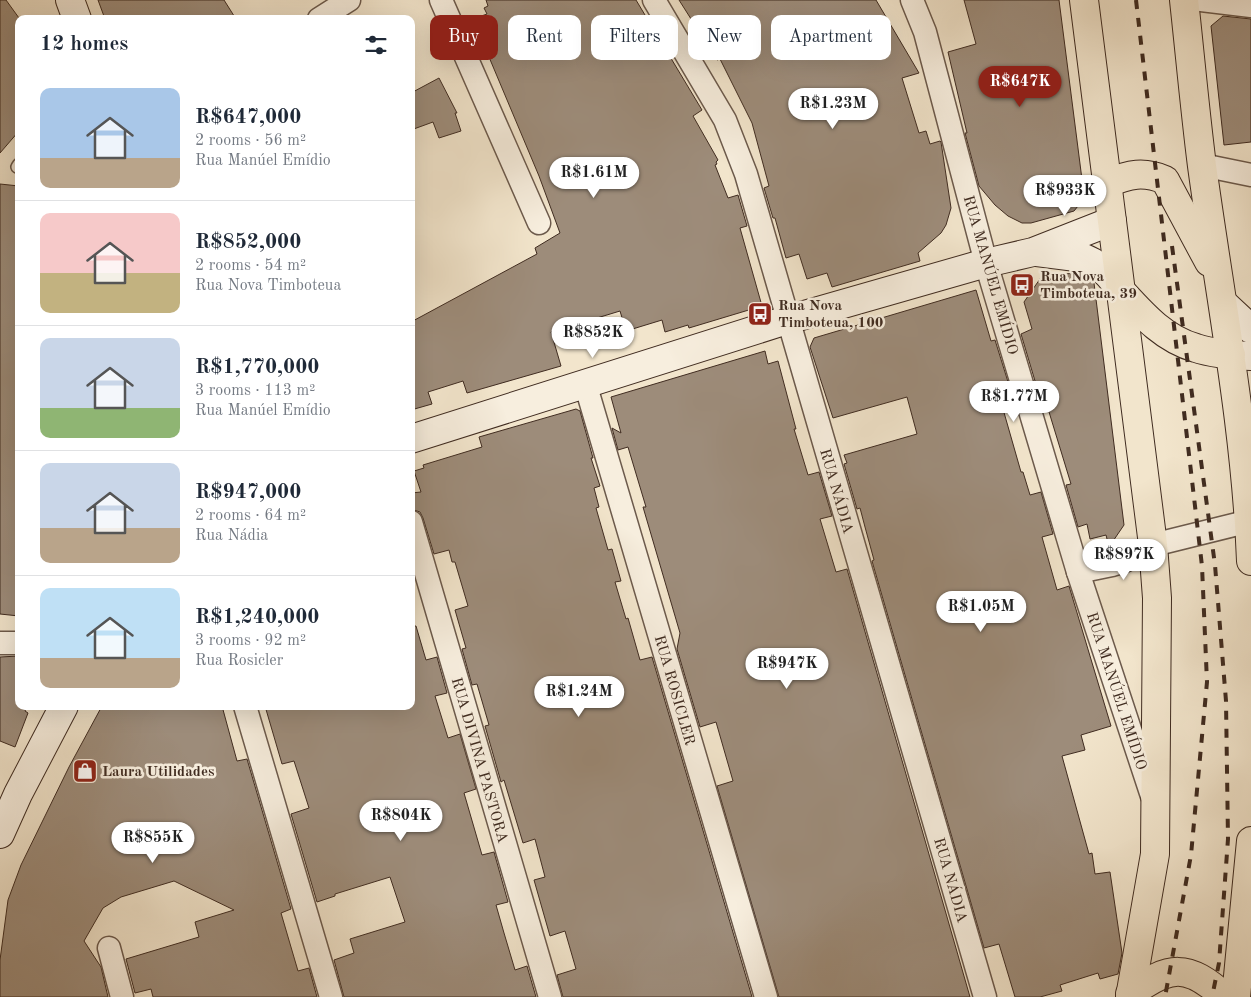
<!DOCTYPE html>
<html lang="en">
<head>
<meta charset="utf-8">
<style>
  :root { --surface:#fff; --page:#f2f2f3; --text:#1f2937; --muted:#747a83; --line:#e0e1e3; --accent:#8f2418 }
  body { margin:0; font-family:"Old Standard TT",serif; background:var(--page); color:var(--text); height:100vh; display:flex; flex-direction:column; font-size:19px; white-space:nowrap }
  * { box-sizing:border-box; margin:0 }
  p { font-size:16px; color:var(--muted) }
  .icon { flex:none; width:28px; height:28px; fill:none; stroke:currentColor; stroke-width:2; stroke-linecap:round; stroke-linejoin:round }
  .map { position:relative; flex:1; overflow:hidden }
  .drawer { position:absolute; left:15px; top:15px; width:400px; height:695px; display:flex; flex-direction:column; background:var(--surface); border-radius:10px; box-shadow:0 5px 20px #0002 }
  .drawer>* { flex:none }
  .banner { position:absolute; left:430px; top:15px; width:475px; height:45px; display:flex; gap:10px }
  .price { position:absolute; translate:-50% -42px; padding:0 11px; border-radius:18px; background:#fff; color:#222; font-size:16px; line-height:32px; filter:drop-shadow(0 1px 2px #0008) }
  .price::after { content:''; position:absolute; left:50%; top:30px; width:15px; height:11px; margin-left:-8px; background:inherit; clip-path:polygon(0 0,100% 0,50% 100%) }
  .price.active { background:var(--accent); color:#fff }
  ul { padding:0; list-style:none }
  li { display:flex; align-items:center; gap:15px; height:125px; padding:0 25px }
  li+li { border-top:1px solid var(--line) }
  li span { display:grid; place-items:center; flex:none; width:140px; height:100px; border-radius:10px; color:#555 }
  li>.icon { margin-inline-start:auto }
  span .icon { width:60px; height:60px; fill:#fffc; stroke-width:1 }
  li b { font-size:21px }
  h2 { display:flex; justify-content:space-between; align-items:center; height:60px; padding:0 25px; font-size:21px }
  .chip { padding:0 18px; border-radius:10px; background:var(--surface); box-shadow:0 5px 20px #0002; font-size:18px; line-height:45px }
  .chip.active { background:var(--accent); color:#fff }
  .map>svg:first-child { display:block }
  .building { fill:#9d8c7a; stroke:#402c21 }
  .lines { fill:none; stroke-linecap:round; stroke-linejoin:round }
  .service-casing { stroke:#6c5a4c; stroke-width:14 }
  .minor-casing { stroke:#6c5a4c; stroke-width:25 }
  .secondary-casing { stroke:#402c21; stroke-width:30 }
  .primary-casing { stroke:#402c21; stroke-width:30 }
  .service { stroke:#f7eede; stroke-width:11 }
  .minor { stroke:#f7eede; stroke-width:22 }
  .secondary { stroke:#f7eede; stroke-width:28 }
  .primary { stroke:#f2e5cc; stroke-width:28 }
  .rail { stroke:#402c21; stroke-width:4; stroke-dasharray:9 9; stroke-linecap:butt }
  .labels { text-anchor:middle; stroke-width:5; stroke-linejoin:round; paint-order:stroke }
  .street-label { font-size:15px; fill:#402c21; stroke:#f7eede }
  .poi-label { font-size:15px; font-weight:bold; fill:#402c21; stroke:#f7eede; text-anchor:start }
</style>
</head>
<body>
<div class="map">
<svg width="1251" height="997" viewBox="0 0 1251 997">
  <rect width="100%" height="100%" fill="#f2e5cc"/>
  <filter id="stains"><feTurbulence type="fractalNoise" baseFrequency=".004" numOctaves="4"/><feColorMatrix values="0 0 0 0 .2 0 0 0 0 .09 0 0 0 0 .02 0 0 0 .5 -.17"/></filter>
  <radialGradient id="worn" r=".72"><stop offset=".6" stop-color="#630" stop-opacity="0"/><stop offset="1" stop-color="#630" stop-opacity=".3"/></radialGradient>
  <g class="building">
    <polygon points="0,0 6,0 19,18 19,131 0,153"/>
    <polygon points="98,0 224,0 236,19 105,19"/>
    <polygon points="486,0 636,0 702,110 693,116 718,160 716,162 717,164 715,165 728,198 738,195 747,226 740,228 762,306 689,328 688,325 665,332 662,320 626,331 620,311 551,332 561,366 467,393 463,381 428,392 432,404 411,410 411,322 537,254 535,248 560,233 539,176 473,19 487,14 484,8 488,6"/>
    <polygon points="679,0 876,0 919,73 902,78 919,133 926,131 930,144 940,141 941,142 951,208 946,225 941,233 918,253 920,261 832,287 827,273 807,279 799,254 786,258 775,218 773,218 764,188 769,186 752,123 720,59 717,60 700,29 698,30"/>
    <polygon points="964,0 1059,0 1084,195 1082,201 1074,211 1031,223 1022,223 1008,216 995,205 979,186 965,133 967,133 948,52 976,44"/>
    <polygon points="1223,16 1251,19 1251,142 1224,145 1211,26"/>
    <polygon points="439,78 457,113 455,113 461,131 439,138 433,122 411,130 411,93"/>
    <polygon points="0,184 19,186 19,616 0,614"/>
    <polygon points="1076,273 1083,275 1094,283 1124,525 1109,547 1106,535 1090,539 1087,524 1078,527 1066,485 1071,484 1042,389 1038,391 1021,334 1032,329 1024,302 1042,276"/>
    <polygon points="976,290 991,341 995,340 1013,398 1001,402 1021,472 1023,472 1030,495 1041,492 1053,534 1042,537 1057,590 1069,586 1111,726 1081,735 1085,750 1062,756 1089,854 1092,853 1095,874 1110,872 1122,953 1118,974 1100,979 1098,973 1060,985 1062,991 1040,997 1015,997 999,944 984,948 872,561 874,560 865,527 860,508 857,509 844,464 847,463 844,455 917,434 907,397 833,418 810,347 814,338"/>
    <polygon points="765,351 768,364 778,361 796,429 794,429 808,475 819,472 832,516 820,519 836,572 847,569 970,997 779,997 717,786 733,781 716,722 700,727 677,649 680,633 643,507 646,507 628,447 618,450 612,428 621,433 611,397"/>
    <polygon points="576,409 580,411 593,458 591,458 600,486 594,488 599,507 596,508 608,550 612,549 621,581 615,582 626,619 628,618 640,660 652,657 752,997 563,997 557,975 576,969 565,931 550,936 534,880 545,877 535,839 523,843 504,780 501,782 485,726 489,725 477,684 472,685 462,649 466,648 455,610 468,606 455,562 452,562 449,550 434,554 423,518 420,512 411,509 411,493 421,492 414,471 424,468 423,465 482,447 479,437"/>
    <polygon points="411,626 416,626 426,660 437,657 447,693 435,696 448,738 460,734 476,789 464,793 482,855 494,852 508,902 496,905 504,933 515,970 527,966 536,997 344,997 334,960 354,953 350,939 405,922 390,877 335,894 335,896 317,902 291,814 309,808 294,761 282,764 265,706 411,706"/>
    <polygon points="19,656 19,706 27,706 25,711 28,713 15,747 0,741 0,657"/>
    <polygon points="102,706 222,706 237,761 247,759 291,909 281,913 298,971 309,968 317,997 153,997 151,989 135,993 126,959 199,937 195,922 234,910 174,881 121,897 103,908 84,941 101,967 108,997 0,997 0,960 8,900 21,865 69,767"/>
  </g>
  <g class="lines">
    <defs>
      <polyline id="service" points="17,167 19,164"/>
      <g id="minor">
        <polyline points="441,0 539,223"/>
        <polyline points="654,0 725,120 746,174 985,997"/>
        <polyline points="912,0 925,32 986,263 1078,572 1152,796"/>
        <polyline points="1201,0 1251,6"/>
        <polyline points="319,19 349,0"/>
        <polyline points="1202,165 1251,175"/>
        <polyline points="585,383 766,997"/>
        <polyline points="411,522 550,997"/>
        <polyline points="1078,572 1112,565 1125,561 1153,545 1250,521"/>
        <polyline points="0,643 19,643"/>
        <polyline points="245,706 331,997"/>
        <polyline points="109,948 122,997"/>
      </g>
      <g id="secondary">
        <polyline points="70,0 77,19"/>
        <path d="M1037,252L1084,258C1102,265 1111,277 1122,292"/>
        <polyline points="1223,303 1251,329"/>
        <polyline points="1231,355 1251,356"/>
        <polyline points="411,439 787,320 986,263 1033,252 1112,221"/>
        <polyline points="0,834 18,794 64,706"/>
      </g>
      <g id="primary">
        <polyline points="1084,0 1153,545 1157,598 1155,854 1130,997"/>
        <path d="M1184,0C1190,55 1195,111 1202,166C1220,298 1246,429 1251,561"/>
        <path d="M1108,183C1129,174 1144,171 1165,180L1209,262"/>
        <path d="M1122,292C1143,315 1164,339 1196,348C1207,352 1219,353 1231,355"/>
        <path d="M1130,994C1170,965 1187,963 1225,997"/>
        <polyline points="1236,997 1251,841"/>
      </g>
    </defs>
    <use href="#service" class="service-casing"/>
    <use href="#minor" class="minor-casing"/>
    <use href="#secondary" class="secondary-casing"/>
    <use href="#primary" class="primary-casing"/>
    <use href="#service" class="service"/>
    <use href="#minor" class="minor"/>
    <use href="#secondary" class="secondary"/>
    <use href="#primary" class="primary"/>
    <g class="rail">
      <polyline points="1136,0 1202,566 1207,682 1191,855 1165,997"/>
      <polyline points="1172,246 1215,565 1226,701 1228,839 1219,963 1212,997"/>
    </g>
  </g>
  <defs>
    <symbol id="bus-square" viewBox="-11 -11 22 22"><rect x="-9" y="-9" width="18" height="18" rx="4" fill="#8f2418" stroke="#f7eede"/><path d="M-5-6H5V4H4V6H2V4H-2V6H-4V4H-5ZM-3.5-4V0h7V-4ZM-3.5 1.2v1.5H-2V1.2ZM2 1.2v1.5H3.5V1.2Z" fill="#fff"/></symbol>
    <symbol id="shop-square" viewBox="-11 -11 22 22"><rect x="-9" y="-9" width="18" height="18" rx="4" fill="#8f2418" stroke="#f7eede"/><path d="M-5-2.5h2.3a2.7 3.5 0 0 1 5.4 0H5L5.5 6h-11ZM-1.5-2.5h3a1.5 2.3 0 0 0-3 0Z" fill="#fff"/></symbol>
  </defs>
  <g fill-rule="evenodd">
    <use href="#bus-square" x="1008" y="271" width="28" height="28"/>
    <use href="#bus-square" x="746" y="300" width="28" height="28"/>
    <use href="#shop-square" x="71" y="757" width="28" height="28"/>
  </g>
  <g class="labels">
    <g class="street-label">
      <text transform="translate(991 275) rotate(74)" y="5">RUA MANÚEL EMÍDIO</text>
      <text transform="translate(837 491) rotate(74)" y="5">RUA NÁDIA</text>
      <text transform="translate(675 690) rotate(74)" y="5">RUA ROSICLER</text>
      <text transform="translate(1117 691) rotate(72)" y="5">RUA MANÚEL EMÍDIO</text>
      <text transform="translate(480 760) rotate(74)" y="5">RUA DIVINA PASTORA</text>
      <text transform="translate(951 880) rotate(74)" y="5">RUA NÁDIA</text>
    </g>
    <g class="poi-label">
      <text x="1040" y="281">Rua Nova<tspan x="1040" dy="17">Timboteua, 39</tspan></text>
      <text x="778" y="310">Rua Nova<tspan x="778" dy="17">Timboteua, 100</tspan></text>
      <text x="102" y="776">Laura Utilidades</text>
    </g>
  </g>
  <rect width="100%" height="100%" filter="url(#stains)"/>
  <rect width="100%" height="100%" fill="url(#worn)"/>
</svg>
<b class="price active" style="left:1020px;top:108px">R$647K</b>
<b class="price" style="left:833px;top:130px">R$1.23M</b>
<b class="price" style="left:594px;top:199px">R$1.61M</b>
<b class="price" style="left:1065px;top:217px">R$933K</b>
<b class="price" style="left:593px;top:359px">R$852K</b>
<b class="price" style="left:1014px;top:423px">R$1.77M</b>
<b class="price" style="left:1124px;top:581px">R$897K</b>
<b class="price" style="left:981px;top:633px">R$1.05M</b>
<b class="price" style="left:787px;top:690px">R$947K</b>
<b class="price" style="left:579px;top:718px">R$1.24M</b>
<b class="price" style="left:401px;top:842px">R$804K</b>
<b class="price" style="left:153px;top:864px">R$855K</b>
<div class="banner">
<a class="chip active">Buy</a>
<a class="chip">Rent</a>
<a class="chip">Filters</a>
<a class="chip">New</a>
<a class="chip">Apartment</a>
</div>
<section class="drawer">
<h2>12 homes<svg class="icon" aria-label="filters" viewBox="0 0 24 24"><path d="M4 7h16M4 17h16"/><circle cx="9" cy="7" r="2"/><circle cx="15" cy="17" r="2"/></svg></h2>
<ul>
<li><span style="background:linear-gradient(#a9c7e8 70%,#b9a48a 0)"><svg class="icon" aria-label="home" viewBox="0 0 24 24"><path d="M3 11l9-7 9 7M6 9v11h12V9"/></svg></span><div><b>R$647,000</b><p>2 rooms · 56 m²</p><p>Rua Manúel Emídio</p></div></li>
<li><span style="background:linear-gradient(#f6c9c9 60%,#c2b280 0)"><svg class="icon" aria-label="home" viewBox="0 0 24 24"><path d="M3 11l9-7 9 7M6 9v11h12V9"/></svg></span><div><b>R$852,000</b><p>2 rooms · 54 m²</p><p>Rua Nova Timboteua</p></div></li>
<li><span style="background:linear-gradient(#c9d6e8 70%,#8fb573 0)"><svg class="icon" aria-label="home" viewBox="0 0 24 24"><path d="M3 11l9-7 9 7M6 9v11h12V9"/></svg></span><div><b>R$1,770,000</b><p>3 rooms · 113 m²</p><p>Rua Manúel Emídio</p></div></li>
<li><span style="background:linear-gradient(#c9d6e8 65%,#b9a48a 0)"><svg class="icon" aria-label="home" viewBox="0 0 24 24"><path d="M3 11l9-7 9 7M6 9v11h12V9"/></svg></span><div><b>R$947,000</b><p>2 rooms · 64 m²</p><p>Rua Nádia</p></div></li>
<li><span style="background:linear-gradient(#bfe0f5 70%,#b9a48a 0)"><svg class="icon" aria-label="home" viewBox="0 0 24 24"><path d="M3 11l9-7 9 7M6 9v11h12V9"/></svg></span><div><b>R$1,240,000</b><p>3 rooms · 92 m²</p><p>Rua Rosicler</p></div></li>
</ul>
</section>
</div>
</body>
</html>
